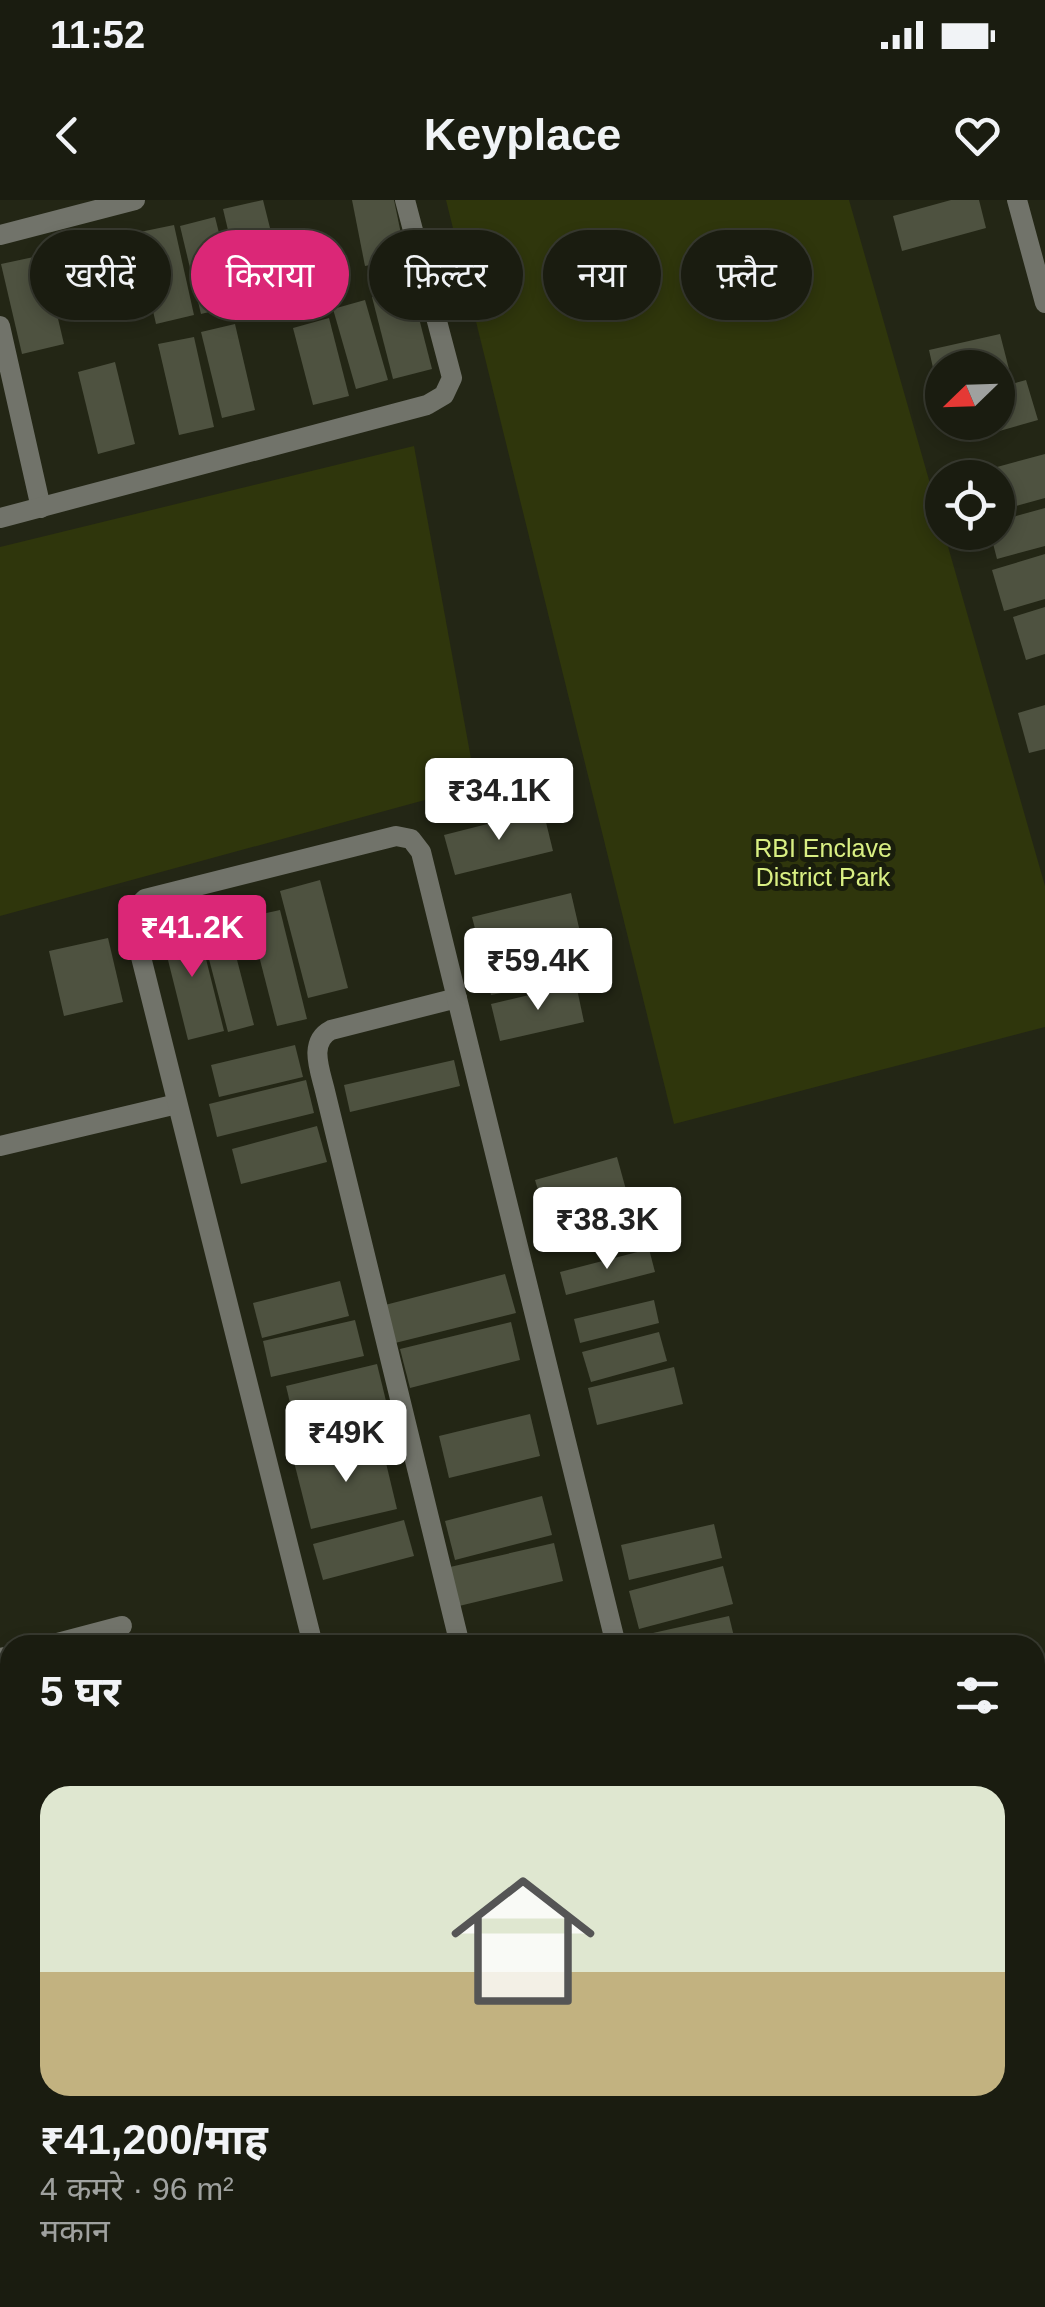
<!DOCTYPE html>
<html lang="hi">
<head>
<meta charset="utf-8">
<style>
  :root { --surface:#1a1c10; --page:#232519; --text:#f1f3f6; --muted:#9fa19f; --line:#383a30; --accent:#db2777 }
  body { margin:0; font-family:Arial,"Noto Sans Devanagari",sans-serif; background:var(--page); color:var(--text); height:100vh; display:flex; flex-direction:column; font-size:38px; white-space:nowrap }
  * { box-sizing:border-box; margin:0 }
  p { font-size:32px; color:var(--muted) }
  .icon { flex:none; width:55px; height:55px; fill:none; stroke:currentColor; stroke-width:2; stroke-linecap:round; stroke-linejoin:round }
  .map { position:relative; flex:1; overflow:hidden }
  .panel { position:absolute; left:0px; top:1435px; width:1045px; height:672px; display:flex; flex-direction:column; background:var(--surface); border-radius:30px 30px 0 0; box-shadow:0 5px 15px #0003,0 0 0 2px var(--line) }
  .panel>* { flex:none }
  .hud { position:absolute; left:30px; top:30px; width:985px; height:90px; display:flex; gap:20px }
  .needle { width:65px; rotate:247deg }
  .fabs { position:absolute; left:925px; top:150px; display:grid; gap:20px }
  .fabs a { display:grid; place-items:center; width:90px; height:90px; border-radius:50%; background:var(--surface); box-shadow:0 5px 15px #0003,0 0 0 2px var(--line); font-size:50px }
  .price { position:absolute; translate:-50% -85px; padding:0 22px; border-radius:10px; background:#fff; color:#222; font-size:32px; line-height:65px; filter:drop-shadow(0 2px 5px #0008) }
  .price::after { content:''; position:absolute; left:50%; top:60px; width:30px; height:22px; margin-left:-15px; background:inherit; clip-path:polygon(0 0,100% 0,50% 100%) }
  .price.current { background:var(--accent); color:#fff }
  ul { padding:0; list-style:none }
  li { display:grid; align-content:center; gap:20px; height:530px; padding:0 40px }
  li span { display:grid; place-items:center; height:310px; border-radius:30px; color:#555 }
  li>.icon { margin-inline-start:auto }
  span .icon { width:180px; height:180px; fill:#fffc; stroke-width:1 }
  li b { font-size:42px }
  h2 { display:flex; justify-content:space-between; align-items:center; height:120px; padding:0 40px; font-size:42px }
  .chip { padding:0 35px; border-radius:45px; background:var(--surface); box-shadow:0 5px 15px #0003,0 0 0 2px var(--line); font-size:35px; line-height:90px }
  .chip.current { background:var(--accent); color:#fff }
  .status { display:flex; justify-content:space-between; align-items:center; height:70px; padding:0 50px; background:var(--surface); direction:ltr }
  .status svg { height:28px; fill:currentColor }
  header { display:flex; justify-content:space-between; align-items:center; height:130px; padding:0 40px; background:var(--surface); font-size:45px; font-weight:700 }
  .map>svg:first-child { display:block }
  .green { fill:#2f360c }
  .building { fill:#4e5240 }
  .lines { fill:none; stroke-linecap:round; stroke-linejoin:round }
  .lane { stroke:#71736a; stroke-width:15 }
  .street { stroke:#71736a; stroke-width:20 }
  .primary { stroke:#bec3b1; stroke-width:25 }
  .labels { text-anchor:middle; stroke-width:10; stroke-linejoin:round; paint-order:stroke }
  .park-label { font-size:25px; fill:#d9ef83; stroke:#191d0c }
</style>
</head>
<body>
<div class="status"><b>11:52</b><svg viewBox="0 0 49 12"><path d="M0 12V9h3v3zM5 12V6h3v6zM10 12V3h3v9zM15 12V0h3v12zM26 1h20v11H26zM47 4h2v5h-2z"/></svg></div>
<header><svg class="icon" aria-label="back" viewBox="0 0 24 24"><path d="M15 5l-7 7 7 7"/></svg>Keyplace<svg class="icon" aria-label="heart" viewBox="0 0 24 24"><path d="M12 20l-8-8c-3-5 5-10 8-4 3-6 11-1 8 4z"/></svg></header>
<div class="map">
<svg width="1045" height="2107" viewBox="0 0 1045 2107">
  <rect width="100%" height="100%" fill="#232615"/>
  <g class="green">
    <polygon points="446,0 849,0 1045,686 1045,827 674,924"/>
    <polygon points="414,246 476,586 0,716 0,347"/>
  </g>
  <g class="building">
    <polygon points="263,0 286,92 245,102 223,9"/>
    <polygon points="352,0 394,0 406,58 365,66"/>
    <polygon points="951,0 979,0 986,28 902,51 893,16"/>
    <polygon points="215,17 237,105 201,114 180,26"/>
    <polygon points="174,25 194,115 156,124 135,33"/>
    <polygon points="43,55 64,144 22,154 1,64"/>
    <polygon points="411,87 432,169 393,179 372,97"/>
    <polygon points="365,100 388,180 356,189 333,109"/>
    <polygon points="329,118 349,196 313,205 293,128"/>
    <polygon points="235,124 255,210 222,218 201,132"/>
    <polygon points="1000,134 1010,173 998,176 998,168 942,168 942,189 938,190 929,150"/>
    <polygon points="194,137 214,227 179,235 158,144"/>
    <polygon points="115,162 135,244 98,254 78,172"/>
    <polygon points="1026,180 1038,220 964,241 959,222 998,222 998,188"/>
    <polygon points="1045,254 1045,298 998,311 998,278 976,278 975,273"/>
    <polygon points="1045,308 1045,346 997,359 990,332 998,332 998,321"/>
    <polygon points="1045,354 1045,399 1004,411 992,370"/>
    <polygon points="1045,407 1045,454 1026,460 1013,417"/>
    <polygon points="1045,505 1045,549 1029,553 1018,513"/>
    <polygon points="543,610 553,651 455,675 444,635"/>
    <polygon points="320,680 348,788 308,798 280,691"/>
    <polygon points="571,693 580,732 482,756 472,717"/>
    <polygon points="224,710 254,825 228,832 198,717"/>
    <polygon points="280,710 307,819 277,826 249,717"/>
    <polygon points="196,719 224,831 188,840 160,728"/>
    <polygon points="108,738 123,802 64,816 49,751"/>
    <polygon points="569,743 576,778 491,795 484,760"/>
    <polygon points="576,784 584,822 500,841 491,804"/>
    <polygon points="295,845 303,877 219,897 211,865"/>
    <polygon points="454,860 460,886 350,912 344,885"/>
    <polygon points="306,880 314,913 217,937 209,904"/>
    <polygon points="317,926 327,962 241,984 232,949"/>
    <polygon points="617,957 628,997 547,1020 535,980"/>
    <polygon points="649,1049 655,1072 566,1095 560,1072"/>
    <polygon points="505,1074 516,1113 395,1143 385,1105"/>
    <polygon points="340,1081 349,1116 262,1138 253,1103"/>
    <polygon points="654,1100 659,1123 580,1143 574,1119"/>
    <polygon points="355,1120 364,1156 271,1177 263,1141"/>
    <polygon points="511,1122 520,1160 410,1188 400,1149"/>
    <polygon points="659,1132 667,1161 591,1182 582,1152"/>
    <polygon points="377,1164 386,1201 295,1224 286,1186"/>
    <polygon points="674,1167 683,1204 597,1225 588,1188"/>
    <polygon points="530,1214 540,1256 449,1278 439,1236"/>
    <polygon points="381,1242 397,1309 311,1329 294,1262"/>
    <polygon points="542,1296 552,1335 455,1360 445,1321"/>
    <polygon points="404,1320 414,1356 323,1380 313,1344"/>
    <polygon points="714,1324 722,1358 629,1380 621,1345"/>
    <polygon points="554,1343 563,1381 459,1406 450,1367"/>
    <polygon points="723,1366 733,1404 639,1429 629,1391"/>
    <polygon points="729,1416 736,1445 646,1445 644,1435"/>
    <polygon points="429,1433 432,1445 389,1445 389,1444"/>
    <polygon points="10,1491 10,1596 4,1597 0,1583 0,1493"/>
    <polygon points="0,1845 10,1881 10,1964 0,1967"/>
  </g>
  <g class="lines">
    <g class="lane">
      <polyline points="1035,1915 1045,1913"/>
      <polyline points="249,2107 285,2098"/>
    </g>
    <g class="street">
      <polyline points="1017,0 1045,103"/>
      <polyline points="0,35 135,0"/>
      <polyline points="0,126 41,308"/>
      <polyline points="0,318 427,205 444,195 452,178 405,0"/>
      <path d="M457,798L331,830C308,842 320,870 325,891L460,1445"/>
      <polyline points="0,946 177,904"/>
      <polyline points="50,1445 122,1426"/>
      <polyline points="313,1445 133,725 134,710 145,699 396,636 411,639 421,652 616,1445"/>
      <polyline points="0,1458 10,1456"/>
      <polyline points="0,1615 10,1613"/>
      <polyline points="0,1797 10,1794"/>
    </g>
    <g class="primary">
      <polyline points="1035,1975 1045,1973"/>
      <polyline points="1035,2021 1045,2018"/>
      <polyline points="483,2107 520,2098"/>
      <polyline points="700,2107 737,2098"/>
      <polyline points="983,2107 1020,2098"/>
    </g>
  </g>
  <g class="labels">
    <g class="park-label">
      <text x="823" y="657">RBI Enclave<tspan x="823" dy="29">District Park</tspan></text>
    </g>
  </g>
</svg>
<div class="fabs">
<a><svg class="needle" viewBox="-14 -14 28 28"><path d="M0-13l5 13h-10z" fill="#e53935"/><path d="M0 13l5-13h-10z" fill="#9fa19f"/></svg></a>
<a><svg class="icon" aria-label="locate" viewBox="0 0 24 24"><circle cx="12" cy="12" r="6"/><path d="M12 2v4M12 18v4M2 12h4M18 12h4"/></svg></a>
</div>
<b class="price" style="left:499px;top:643px">₹34.1K</b>
<b class="price current" style="left:192px;top:780px">₹41.2K</b>
<b class="price" style="left:538px;top:813px">₹59.4K</b>
<b class="price" style="left:607px;top:1072px">₹38.3K</b>
<b class="price" style="left:346px;top:1285px">₹49K</b>
<div class="hud">
<a class="chip">खरीदें</a>
<a class="chip current">किराया</a>
<a class="chip">फ़िल्टर</a>
<a class="chip">नया</a>
<a class="chip">फ़्लैट</a>
</div>
<section class="panel">
<h2>5 घर<svg class="icon" aria-label="filters" viewBox="0 0 24 24"><path d="M4 7h16M4 17h16"/><circle cx="9" cy="7" r="2"/><circle cx="15" cy="17" r="2"/></svg></h2>
<ul>
<li><span style="background:linear-gradient(#dfe7d0 60%,#c2b280 0)"><svg class="icon" aria-label="home" viewBox="0 0 24 24"><path d="M3 11l9-7 9 7M6 9v11h12V9"/></svg></span><div><b>₹41,200/माह</b><p>4 कमरे · 96 m²</p><p>मकान</p></div></li>
</ul>
</section>
</div>
</body>
</html>
